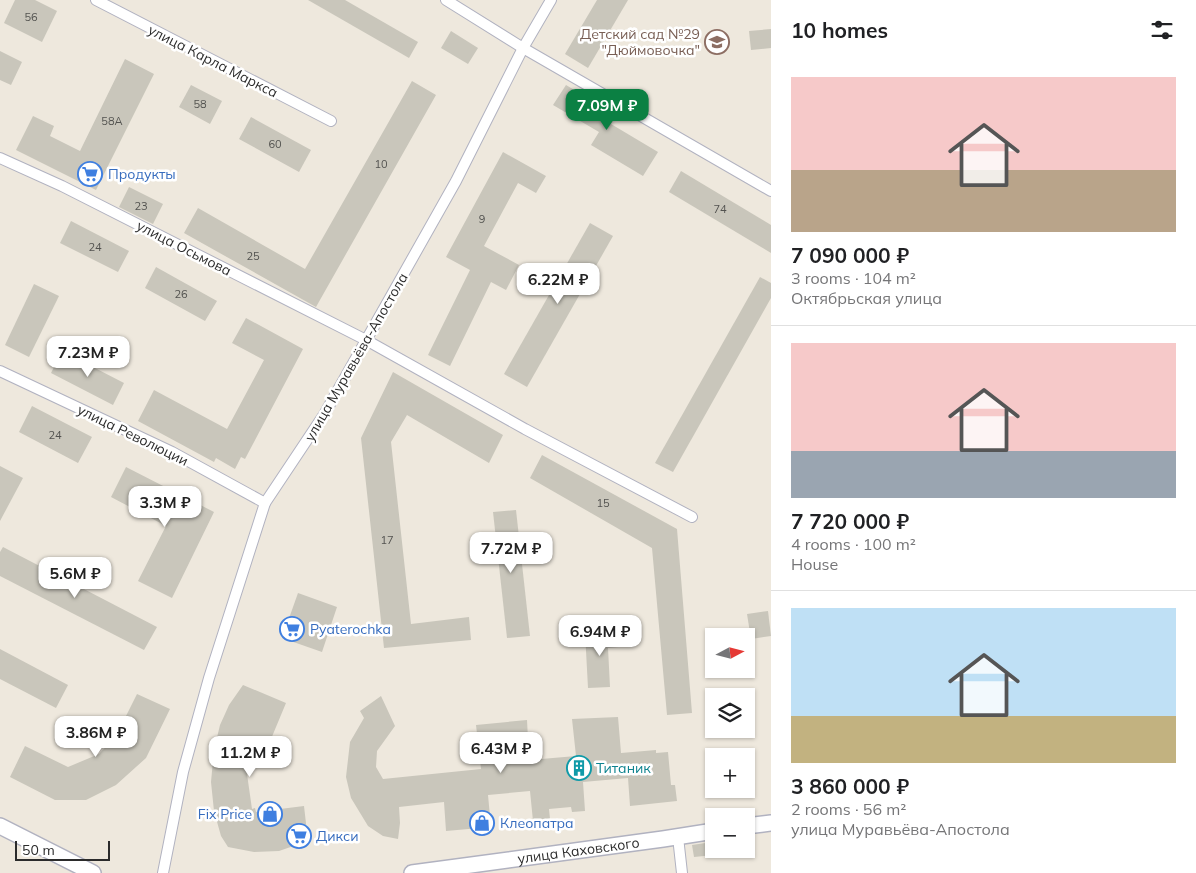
<!DOCTYPE html>
<html lang="en">
<head>
<meta charset="utf-8">
<style>
  :root { --surface:#fff; --page:#f6f6f6; --text:#202124; --muted:#757577; --line:#e0e0e0; --accent:#0b8043 }
  body { margin:0; font-family:Mulish,sans-serif; background:var(--page); color:var(--text); height:100vh; display:flex; flex-direction:column; font-size:19px; white-space:nowrap }
  * { box-sizing:border-box; margin:0 }
  p { font-size:16px; color:var(--muted) }
  .icon { flex:none; width:28px; height:28px; fill:none; stroke:currentColor; stroke-width:2; stroke-linecap:round; stroke-linejoin:round }
  .map { position:relative; flex:1; overflow:hidden }
  .panel { display:flex; flex-direction:column; background:var(--surface); width:425px }
  .panel>* { flex:none }
  .needle { width:32px; rotate:83deg }
  .buttons { position:absolute; left:705px; top:628px; display:grid; gap:10px }
  .buttons a { display:grid; place-items:center; width:50px; height:50px; border-radius:0px; background:var(--surface); box-shadow:0 1px 4px #0004; font-size:25px }
  .scale { position:absolute; left:15px; bottom:12px; width:95px; box-sizing:border-box; padding-left:5px; border:2px solid #2b2b2b; border-top:0; font-size:14px; line-height:18px; white-space:nowrap; color:#2b2b2b; -webkit-text-stroke:4px #fff; paint-order:stroke }
  .price { position:absolute; translate:-50% -42px; padding:0 11px; border-radius:10px; background:#fff; color:#222; font-size:16px; line-height:32px; filter:drop-shadow(0 1px 2px #0008) }
  .price::after { content:''; position:absolute; left:50%; top:30px; width:15px; height:11px; margin-left:-8px; background:inherit; clip-path:polygon(0 0,100% 0,50% 100%) }
  .price.active { background:var(--accent); color:#fff }
  ul { padding:0; list-style:none }
  li { display:grid; align-content:center; gap:10px; height:265px; padding:0 20px }
  li+li { border-top:1px solid var(--line) }
  li span { display:grid; place-items:center; height:155px; border-radius:0px; color:#555 }
  li>.icon { margin-inline-start:auto }
  span .icon { width:90px; height:90px; fill:#fffc; stroke-width:1 }
  li b { font-size:21px }
  h2 { display:flex; justify-content:space-between; align-items:center; height:60px; padding:0 20px; font-size:21px }
  main { display:flex; flex:1; min-height:0 }
  .map>svg:first-child { display:block }
  .building { fill:#c9c6bb }
  .lines { fill:none; stroke-linecap:round; stroke-linejoin:round }
  .street-casing { stroke:#b1b2c0; stroke-width:12 }
  .secondary-casing { stroke:#b1b2c0; stroke-width:18 }
  .street { stroke:#fff; stroke-width:10 }
  .secondary { stroke:#fff; stroke-width:15 }
  .labels { text-anchor:middle; stroke-width:5; stroke-linejoin:round; paint-order:stroke }
  .number-label { font-size:11px; fill:#52524f }
  .education-label { font-size:14px; fill:#785e54; stroke:#fff; text-anchor:end }
  .street-label { font-size:14px; fill:#2b2b2b; stroke:#fff }
  .shop-label { font-size:14px; fill:#366cbe; stroke:#fff; text-anchor:start }
  .culture-label { font-size:14px; fill:#0d838f; stroke:#fff; text-anchor:start }
</style>
</head>
<body>
<main>
<div class="map">
<svg width="771" height="873" viewBox="0 0 771 873">
  <rect width="100%" height="100%" fill="#eee8dd"/>
  <g class="building">
    <polygon points="15,0 35,0 57,11 42,42 4,23"/>
    <polygon points="308,0 345,0 418,42 409,58"/>
    <polygon points="597,0 628,0 588,68 565,54"/>
    <polygon points="771,29 771,48 751,50 749,31"/>
    <polygon points="451,31 478,48 468,64 441,48"/>
    <polygon points="0,51 22,62 11,85 0,80"/>
    <polygon points="125,59 154,74 96,190 16,150 33,116 54,126 50,136 80,151"/>
    <polygon points="412,81 436,95 316,307 184,233 198,208 305,269"/>
    <polygon points="191,85 222,101 210,124 179,107"/>
    <polygon points="566,85 616,115 611,124 658,152 643,176 591,145 599,132 553,105"/>
    <polygon points="251,117 311,150 299,172 239,139"/>
    <polygon points="503,152 546,176 536,193 518,183 484,246 519,265 506,290 491,282 450,366 428,355 470,270 446,257"/>
    <polygon points="681,171 771,225 771,253 669,192"/>
    <polygon points="129,187 163,204 153,224 119,207"/>
    <polygon points="71,221 129,251 118,272 60,243"/>
    <polygon points="590,223 613,236 527,387 504,374"/>
    <polygon points="156,267 217,301 205,321 145,288"/>
    <polygon points="760,277 771,283 771,298 673,472 655,463"/>
    <polygon points="34,284 59,296 29,357 5,345"/>
    <polygon points="246,318 303,349 245,459 241,457 235,469 216,458 214,462 138,421 154,390 227,429 264,360 232,343"/>
    <polygon points="62,351 124,383 113,405 51,373"/>
    <polygon points="393,372 503,435 489,463 407,415 391,442 411,624 469,617 471,640 384,648 361,438"/>
    <polygon points="32,406 92,437 78,463 19,432"/>
    <polygon points="542,455 677,529 692,713 667,715 652,548 530,478"/>
    <polygon points="0,466 23,478 0,521"/>
    <polygon points="126,467 214,512 172,598 138,581 166,526 111,497"/>
    <polygon points="516,510 530,636 507,638 493,512"/>
    <polygon points="3,547 157,627 144,650 0,576 0,552"/>
    <polygon points="298,593 337,607 322,652 282,638"/>
    <polygon points="768,611 771,636 751,639 747,614"/>
    <polygon points="618,630 619,647 608,648 610,687 588,688 585,632"/>
    <polygon points="0,649 68,685 56,708 0,679"/>
    <polygon points="243,685 286,703 266,751 255,747 250,759 245,760 252,809 255,808 256,812 304,806 308,841 279,851 254,852 228,847 221,836 214,811 211,782 214,750 220,725 225,714 229,705"/>
    <polygon points="137,694 170,709 146,758 116,785 86,800 55,800 10,777 25,746 68,767 99,754 116,736"/>
    <polygon points="381,696 395,726 377,751 376,767 383,779 481,769 476,725 527,720 528,739 516,740 518,761 576,756 572,719 618,717 621,753 656,750 656,753 668,752 671,785 675,785 677,801 630,806 628,778 583,782 585,811 572,812 571,807 549,809 550,819 533,821 530,791 488,795 491,827 446,831 444,802 399,807 400,823 398,839 383,836 368,826 351,798 346,777 350,742 364,718 360,711"/>
    <polygon points="712,842 714,855 694,857 692,845"/>
  </g>
  <g class="lines">
    <defs>
      <g id="street">
        <polyline points="96,0 331,121"/>
        <polyline points="446,0 523,48 771,191"/>
        <polyline points="0,158 62,186 366,340 525,429 692,517"/>
        <polyline points="0,371 172,452 265,503"/>
        <polyline points="678,837 682,873"/>
        <polyline points="163,873 183,772 209,678 265,503 325,413 456,181 523,48 551,0"/>
      </g>
      <g id="secondary">
        <polyline points="0,826 93,873"/>
        <polyline points="746,826 771,823"/>
        <path id="s1" d="M412,873L663,839L714,831"/>
      </g>
    </defs>
    <use href="#street" class="street-casing"/>
    <use href="#secondary" class="secondary-casing"/>
    <use href="#street" class="street"/>
    <use href="#secondary" class="secondary"/>
  </g>
  <defs>
    <symbol id="school-ring" viewBox="-11 -11 22 22"><circle r="9.5" fill="#fff" stroke="#8d6e63" stroke-width="1.5"/><path d="M0-5L7-2L0 1L-7-2ZM-4 1L0 2.5L4 1V4Q0 6-4 4Z" fill="#8d6e63"/></symbol>
    <symbol id="supermarket-ring" viewBox="-11 -11 22 22"><circle r="9.5" fill="#fff" stroke="#3f7fe0" stroke-width="1.5"/><path d="M-6-5.5h2.5l.6 2H6L4.5 2H-2.5L-4.4-4H-6ZM-1.5 3.2a1.3 1.3 0 1 0 .1 0ZM3 3.2a1.3 1.3 0 1 0 .1 0Z" fill="#3f7fe0"/></symbol>
    <symbol id="building-ring" viewBox="-11 -11 22 22"><circle r="9.5" fill="#fff" stroke="#0f9aa8" stroke-width="1.5"/><path d="M-4-6H4V6H1V3H-1V6H-4ZM-2.5-4.3h1.7v1.8h-1.7ZM.8-4.3h1.7v1.8H.8ZM-2.5-1h1.7V.8h-1.7ZM.8-1h1.7V.8H.8Z" fill="#0f9aa8"/></symbol>
    <symbol id="shop-ring" viewBox="-11 -11 22 22"><circle r="9.5" fill="#fff" stroke="#3f7fe0" stroke-width="1.5"/><path d="M-5-2.5h2.3a2.7 3.5 0 0 1 5.4 0H5L5.5 6h-11ZM-1.5-2.5h3a1.5 2.3 0 0 0-3 0Z" fill="#3f7fe0"/></symbol>
  </defs>
  <g fill-rule="evenodd">
    <use href="#school-ring" x="703" y="28" width="28" height="28"/>
    <use href="#supermarket-ring" x="76" y="160" width="28" height="28"/>
    <use href="#supermarket-ring" x="278" y="615" width="28" height="28"/>
    <use href="#building-ring" x="565" y="754" width="28" height="28"/>
    <use href="#shop-ring" x="256" y="800" width="28" height="28"/>
    <use href="#shop-ring" x="468" y="809" width="28" height="28"/>
    <use href="#supermarket-ring" x="285" y="822" width="28" height="28"/>
  </g>
  <g class="labels">
    <g class="number-label">
      <text x="31" y="21">56</text>
      <text x="200" y="108">58</text>
      <text x="112" y="125">58А</text>
      <text x="275" y="148">60</text>
      <text x="381" y="168">10</text>
      <text x="141" y="210">23</text>
      <text x="720" y="213">74</text>
      <text x="482" y="223">9</text>
      <text x="95" y="251">24</text>
      <text x="253" y="260">25</text>
      <text x="181" y="298">26</text>
      <text x="55" y="439">24</text>
      <text x="603" y="507">15</text>
      <text x="387" y="544">17</text>
    </g>
    <g class="education-label">
      <text x="700" y="39">Детский сад №29<tspan x="700" dy="16">"Дюймовочка"</tspan></text>
    </g>
    <g class="street-label">
      <text transform="translate(213 61) rotate(27)" y="5">улица Карла Маркса</text>
      <text transform="translate(184 248) rotate(27)" y="5">улица Осьмова</text>
      <text transform="translate(356 357) rotate(-60)" y="5">улица Муравьёва-Апостола</text>
      <text transform="translate(133 435) rotate(26)" y="5">улица Революции</text>
      <text dy="5" stroke="none"><textPath href="#s1" startOffset="168">улица Каховского</textPath></text>
    </g>
    <g class="shop-label">
      <text x="108" y="179">Продукты</text>
      <text x="310" y="634">Pyaterochka</text>
      <text x="252" y="819" text-anchor="end">Fix Price</text>
      <text x="500" y="828">Клеопатра</text>
      <text x="316" y="841">Дикси</text>
    </g>
    <g class="culture-label">
      <text x="596" y="773">Титаник</text>
    </g>
  </g>
</svg>
<div class="buttons">
<a><svg class="needle" viewBox="-14 -14 28 28"><path d="M0-13l5 13h-10z" fill="#e53935"/><path d="M0 13l5-13h-10z" fill="#757577"/></svg></a>
<a><svg class="icon" aria-label="layers" viewBox="0 0 24 24"><path d="M12 4l9 5-9 5-9-5zM3 14l9 5 9-5"/></svg></a>
<a>+</a>
<a>−</a>
</div>
<div class="scale">50 m</div>
<b class="price active" style="left:607px;top:131px">7.09M ₽</b>
<b class="price" style="left:558px;top:305px">6.22M ₽</b>
<b class="price" style="left:88px;top:378px">7.23M ₽</b>
<b class="price" style="left:165px;top:528px">3.3M ₽</b>
<b class="price" style="left:511px;top:574px">7.72M ₽</b>
<b class="price" style="left:75px;top:599px">5.6M ₽</b>
<b class="price" style="left:600px;top:657px">6.94M ₽</b>
<b class="price" style="left:96px;top:758px">3.86M ₽</b>
<b class="price" style="left:501px;top:774px">6.43M ₽</b>
<b class="price" style="left:250px;top:778px">11.2M ₽</b>
</div>
<section class="panel">
<h2>10 homes<svg class="icon" aria-label="filters" viewBox="0 0 24 24"><path d="M4 7h16M4 17h16"/><circle cx="9" cy="7" r="2"/><circle cx="15" cy="17" r="2"/></svg></h2>
<ul>
<li><span style="background:linear-gradient(#f6c9c9 60%,#b9a48a 0)"><svg class="icon" aria-label="home" viewBox="0 0 24 24"><path d="M3 11l9-7 9 7M6 9v11h12V9"/></svg></span><div><b>7 090 000 ₽</b><p>3 rooms · 104 m²</p><p>Октябрьская улица</p></div></li>
<li><span style="background:linear-gradient(#f6c9c9 70%,#9aa5b1 0)"><svg class="icon" aria-label="home" viewBox="0 0 24 24"><path d="M3 11l9-7 9 7M6 9v11h12V9"/></svg></span><div><b>7 720 000 ₽</b><p>4 rooms · 100 m²</p><p>House</p></div></li>
<li><span style="background:linear-gradient(#bfe0f5 70%,#c2b280 0)"><svg class="icon" aria-label="home" viewBox="0 0 24 24"><path d="M3 11l9-7 9 7M6 9v11h12V9"/></svg></span><div><b>3 860 000 ₽</b><p>2 rooms · 56 m²</p><p>улица Муравьёва-Апостола</p></div></li>
</ul>
</section>
</main>
</body>
</html>
